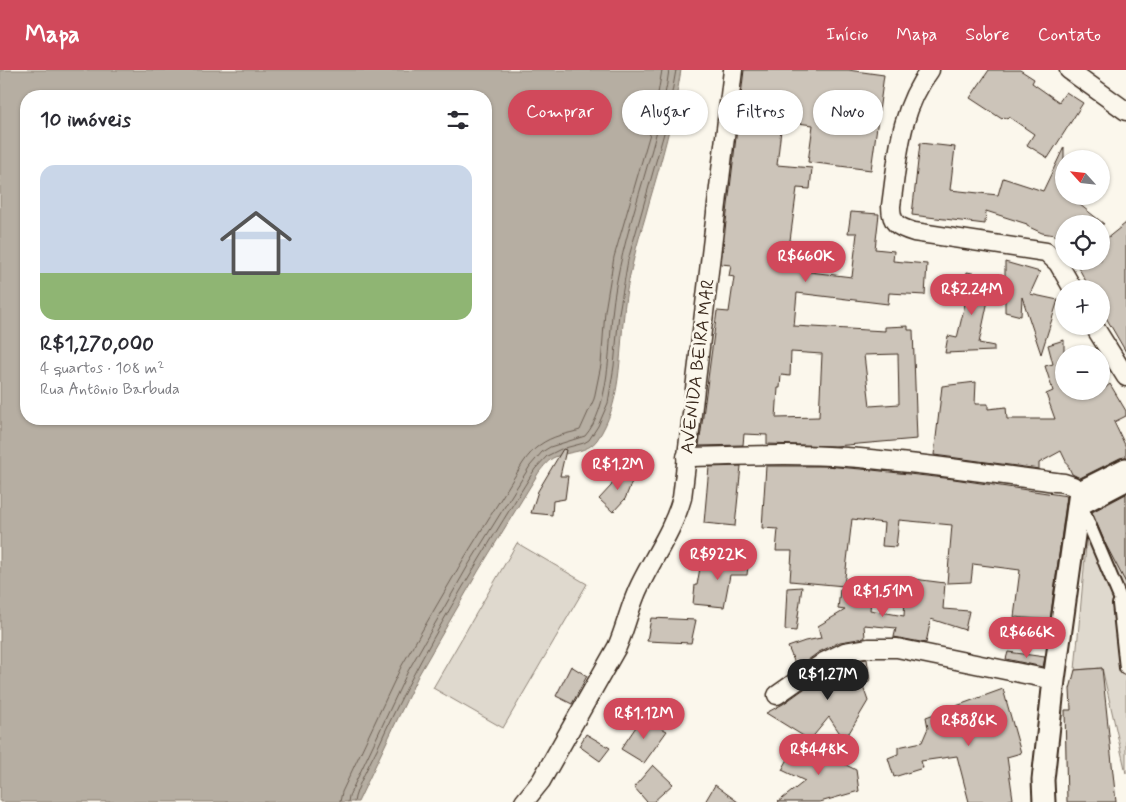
<!DOCTYPE html>
<html lang="pt">
<head>
<meta charset="utf-8">
<style>
  :root { --surface:#fff; --page:#f2f2f3; --text:#2b2b33; --muted:#7c7c81; --line:#e1e1e2; --accent:#d1495b }
  body { margin:0; font-family:Mynerve,sans-serif; background:var(--page); color:var(--text); height:100vh; display:flex; flex-direction:column; font-size:19px; white-space:nowrap }
  * { box-sizing:border-box; margin:0 }
  p { font-size:16px; color:var(--muted) }
  .icon { flex:none; width:28px; height:28px; fill:none; stroke:currentColor; stroke-width:2; stroke-linecap:round; stroke-linejoin:round }
  .map { position:relative; flex:1; overflow:hidden }
  .details { position:absolute; left:20px; top:20px; width:472px; height:335px; display:flex; flex-direction:column; background:var(--surface); border-radius:20px; box-shadow:0 1px 4px #0004 }
  .details>* { flex:none }
  .guide { position:absolute; left:508px; top:20px; width:475px; height:45px; display:flex; gap:10px }
  .needle { width:32px; rotate:297deg }
  .controls { position:absolute; left:1055px; top:80px; display:grid; gap:10px }
  .controls a { display:grid; place-items:center; width:55px; height:55px; border-radius:50%; background:var(--surface); box-shadow:0 1px 4px #0004; font-size:25px }
  .price { position:absolute; translate:-50% -42px; padding:0 11px; border-radius:18px; background:var(--accent); color:#fff; font-size:16px; line-height:32px; filter:drop-shadow(0 1px 2px #0008) }
  .price::after { content:''; position:absolute; left:50%; top:30px; width:15px; height:11px; margin-left:-8px; background:inherit; clip-path:polygon(0 0,100% 0,50% 100%) }
  .price.active { background:#222; color:#fff }
  ul { padding:0; list-style:none }
  li { display:grid; align-content:center; gap:10px; height:265px; padding:0 20px }
  li+li { border-top:1px solid var(--line) }
  li span { display:grid; place-items:center; height:155px; border-radius:15px; color:#555 }
  li>.icon { margin-inline-start:auto }
  span .icon { width:90px; height:90px; fill:#fffc; stroke-width:1 }
  li b { font-size:21px }
  h2 { display:flex; justify-content:space-between; align-items:center; height:60px; padding:0 20px; font-size:21px }
  .pill { padding:0 18px; border-radius:22px; background:var(--surface); box-shadow:0 1px 4px #0004; font-size:18px; line-height:45px }
  .pill.active { background:var(--accent); color:#fff }
  header { display:flex; align-items:center; gap:30px; box-sizing:border-box; height:70px; padding:0 25px; background:var(--accent); color:#fff }
  header strong { font-size:24px }
  nav { display:flex; gap:28px; margin-inline-start:auto; font-size:18px }
  .map>svg:first-child { display:block }
  .green { fill:#dfd9ce; stroke:#8d8276 }
  .water { fill:#b6aea2; stroke:#85796d; fill-rule:evenodd }
  .lines { fill:none; stroke-linecap:round; stroke-linejoin:round }
  .shore { stroke:#6c5f53; stroke-width:1 }
  .building { fill:#ccc4b9; stroke:#3b2a1e; fill-rule:evenodd }
  .pedestrian-casing { stroke:#3b2a1e; stroke-width:16 }
  .minor-casing { stroke:#3b2a1e; stroke-width:21 }
  .tertiary-casing { stroke:#3b2a1e; stroke-width:25 }
  .pedestrian { stroke:#fbf7ec; stroke-width:12 }
  .minor { stroke:#fbf7ec; stroke-width:18 }
  .tertiary { stroke:#fbf7ec; stroke-width:21 }
  .labels { text-anchor:middle; stroke-width:5; stroke-linejoin:round; paint-order:stroke }
  .street-label { font-size:18px; fill:#3b2a1e; stroke:#fbf7ec }
</style>
</head>
<body>
<header>
<strong>Mapa</strong>
<nav><a>Início</a><a>Mapa</a><a>Sobre</a><a>Contato</a></nav>
</header>
<div class="map">
<svg width="1126" height="732" viewBox="0 0 1126 732">
  <rect width="100%" height="100%" fill="#fbf7ec"/>
  <filter id="ink" filterUnits="userSpaceOnUse"><feTurbulence type="fractalNoise" baseFrequency=".02" numOctaves="2"/><feDisplacementMap in="SourceGraphic" scale="10" xChannelSelector="R" yChannelSelector="G"/><feConvolveMatrix kernelMatrix="1 2 1 2 8 2 1 2 1" color-interpolation-filters="sRGB"/></filter>
  <g filter="url(#ink)">
    <g class="green">
      <polygon points="1126,411 1126,703 1102,598 1075,600 1090,431"/>
      <polygon points="517,473 587,514 503,658 433,618"/>
    </g>
    <path class="water" d="M0,0H681C674,46 662,89 649,133C644,153 637,172 633,192C629,209 625,227 624,244C619,285 622,334 597,370C588,383 569,381 555,387C548,390 544,396 539,402L479,500L418,606L358,732H0ZM26,26H486V349H26Z"/>
    <g class="lines">
      <g class="shore">
        <polyline points="565,378 584,373 589,370 598,356 608,333 614,296 619,243 628,190 666,56 676,0"/>
        <path d="M340,732L342,722L401,597L463,490L523,393C533,378 544,370 561,365C568,363 574,362 580,360L594,329L601,295L605,241L614,187L653,53L662,0"/>
        <path d="M348,732L349,726L408,601L469,494L530,396L542,382L550,377L585,366C609,339 609,279 612,245C620,162 658,84 669,0"/>
        <path d="M354,732C355,720 372,689 378,677C422,580 479,489 535,399L547,386L561,379"/>
      </g>
    </g>
    <g class="building">
      <path d="M744,0H848L884,5L871,100L808,92L813,55L782,51L777,95L812,98L810,119L797,118L789,178L796,179L793,200L852,207L857,163H848L851,142L879,144L875,179L894,181L893,191L927,194L925,225L889,223L888,234L797,223L794,256L885,261V257L908,256V260H913L917,369L835,376L767,374V365L744,364L743,375L699,376L717,241L729,242L734,207L729,206L731,195L721,194ZM791,282L822,284L819,347L776,348L778,318H780L781,305L790,306ZM898,284L899,334L870,336L864,285Z"/>
      <polygon points="989,0 1020,0 1034,9 1032,13 1059,32 1066,22 1083,33 1048,88 1027,75 1034,64 1009,47 1007,49 1004,47 1002,49 970,28"/>
      <polygon points="920,73 955,77 950,120 998,125 1003,108 1043,121 1064,77 1064,126 1069,126 1104,154 1064,154 1064,178 1055,165 1042,163 1027,156 1027,154 986,141 985,154 912,145"/>
      <polygon points="1126,153 1126,282 1101,239 1101,219 1090,219 1075,191 1101,191 1101,173"/>
      <polygon points="1005,192 1040,202 1030,224 1058,230 1041,284 1022,227 1021,246 1005,242"/>
      <polygon points="967,202 993,207 979,273 994,276 994,281 945,283 948,266 957,268 965,234 961,233"/>
      <polygon points="1064,270 1064,321 1101,321 1110,314 1126,341 1126,346 1114,352 1126,377 1126,387 1120,388 1080,408 1072,404 1061,381 1039,393 1039,399 934,385 942,316 976,312 975,334 988,334 988,339 1006,337 1007,349 1055,349 1046,324 1053,321 1045,296 1053,294 1048,275"/>
      <polygon points="563,379 566,380 560,406 568,406 565,429 553,431 552,445 531,443 538,421"/>
      <polygon points="741,396 735,456 704,453 709,397"/>
      <polygon points="766,396 826,396 872,400 954,409 1067,426 1050,550 1014,547 1020,500 973,494 971,512 947,513 952,455 899,450 896,477 882,476 884,453 852,449 844,516 790,511 792,481 776,481 778,459 762,458"/>
      <polygon points="619,401 635,404 625,429 613,442 599,429 611,416"/>
      <polygon points="1126,424 1126,513 1106,475 1092,442"/>
      <polygon points="749,486 747,505 730,505 724,537 693,534 695,515 697,515 701,492 728,494 729,488"/>
      <polygon points="906,508 945,513 943,539 969,541 965,560 931,549 926,573 894,567 896,558 864,555 865,568 840,572 819,582 797,598 788,577 805,571 821,568 818,556 845,540 838,539 840,519 872,520 870,540 904,546"/>
      <polygon points="802,517 796,561 785,560 787,518"/>
      <polygon points="651,548 696,550 691,573 647,571"/>
      <polygon points="1008,582 1045,587 1043,597 1006,589"/>
      <polygon points="867,589 870,611 862,614 868,631 849,663 841,665 829,647 810,670 766,643 783,634 829,601 848,592"/>
      <polygon points="571,596 587,606 572,634 556,626"/>
      <polygon points="1102,598 1116,732 1067,732 1065,640 1071,640 1070,619 1075,600"/>
      <polygon points="1003,619 1021,683 1007,687 1013,729 1002,732 969,732 957,686 921,691 923,698 894,707 888,688 898,684 898,677 922,672 928,658 926,647"/>
      <polygon points="642,648 667,661 644,693 621,679"/>
      <polygon points="586,664 610,678 600,691 579,676"/>
      <polygon points="798,671 833,689 831,691 836,690 856,700 859,721 820,732 778,732 805,711 782,700"/>
      <polygon points="653,695 673,714 653,732 647,732 634,717"/>
      <polygon points="715,715 738,732 705,732"/>
    </g>
    <g class="lines">
      <defs>
        <g id="pedestrian">
          <polyline points="1126,415 1082,438 1126,542"/>
          <polyline points="1119,534 1126,598"/>
        </g>
        <g id="minor">
          <path d="M930,0C899,41 898,87 891,136C891,154 898,157 914,162L1046,182L1058,193L1073,219"/>
          <polyline points="1069,0 1126,41"/>
          <polyline points="1094,256 1126,307"/>
          <path d="M686,387C739,386 793,383 846,387C919,392 992,404 1064,413L1073,416L1080,422"/>
          <polyline points="777,625 824,592 845,582 869,578 897,578 1054,610"/>
          <path d="M524,732L541,711L617,577C626,557 630,535 640,515C654,486 673,460 682,428L733,0"/>
        </g>
        <polyline id="tertiary" points="1044,732 1043,710 1054,610 1080,422 1126,399"/>
      </defs>
      <use href="#pedestrian" class="pedestrian-casing"/>
      <use href="#minor" class="minor-casing"/>
      <use href="#tertiary" class="tertiary-casing"/>
      <use href="#pedestrian" class="pedestrian"/>
      <use href="#minor" class="minor"/>
      <use href="#tertiary" class="tertiary"/>
    </g>
  </g>
  <g class="labels">
    <g class="street-label">
      <text transform="translate(697 296) rotate(-83)" y="6">AVENIDA BEIRA MAR</text>
    </g>
  </g>
</svg>
<div class="controls">
<a><svg class="needle" viewBox="-14 -14 28 28"><path d="M0-13l5 13h-10z" fill="#e53935"/><path d="M0 13l5-13h-10z" fill="#7c7c81"/></svg></a>
<a><svg class="icon" aria-label="locate" viewBox="0 0 24 24"><circle cx="12" cy="12" r="6"/><path d="M12 2v4M12 18v4M2 12h4M18 12h4"/></svg></a>
<a>+</a>
<a>−</a>
</div>
<b class="price" style="left:806px;top:213px">R$660K</b>
<b class="price" style="left:972px;top:246px">R$2.24M</b>
<b class="price" style="left:618px;top:421px">R$1.2M</b>
<b class="price" style="left:718px;top:511px">R$922K</b>
<b class="price" style="left:883px;top:548px">R$1.51M</b>
<b class="price" style="left:1027px;top:589px">R$666K</b>
<b class="price active" style="left:828px;top:631px">R$1.27M</b>
<b class="price" style="left:644px;top:670px">R$1.12M</b>
<b class="price" style="left:969px;top:677px">R$886K</b>
<b class="price" style="left:819px;top:706px">R$448K</b>
<div class="guide">
<a class="pill active">Comprar</a>
<a class="pill">Alugar</a>
<a class="pill">Filtros</a>
<a class="pill">Novo</a>
</div>
<section class="details">
<h2>10 imóveis<svg class="icon" aria-label="filters" viewBox="0 0 24 24"><path d="M4 7h16M4 17h16"/><circle cx="9" cy="7" r="2"/><circle cx="15" cy="17" r="2"/></svg></h2>
<ul>
<li><span style="background:linear-gradient(#c9d6e8 70%,#8fb573 0)"><svg class="icon" aria-label="home" viewBox="0 0 24 24"><path d="M3 11l9-7 9 7M6 9v11h12V9"/></svg></span><div><b>R$1,270,000</b><p>4 quartos · 108 m²</p><p>Rua Antônio Barbuda</p></div></li>
</ul>
</section>
</div>
</body>
</html>
